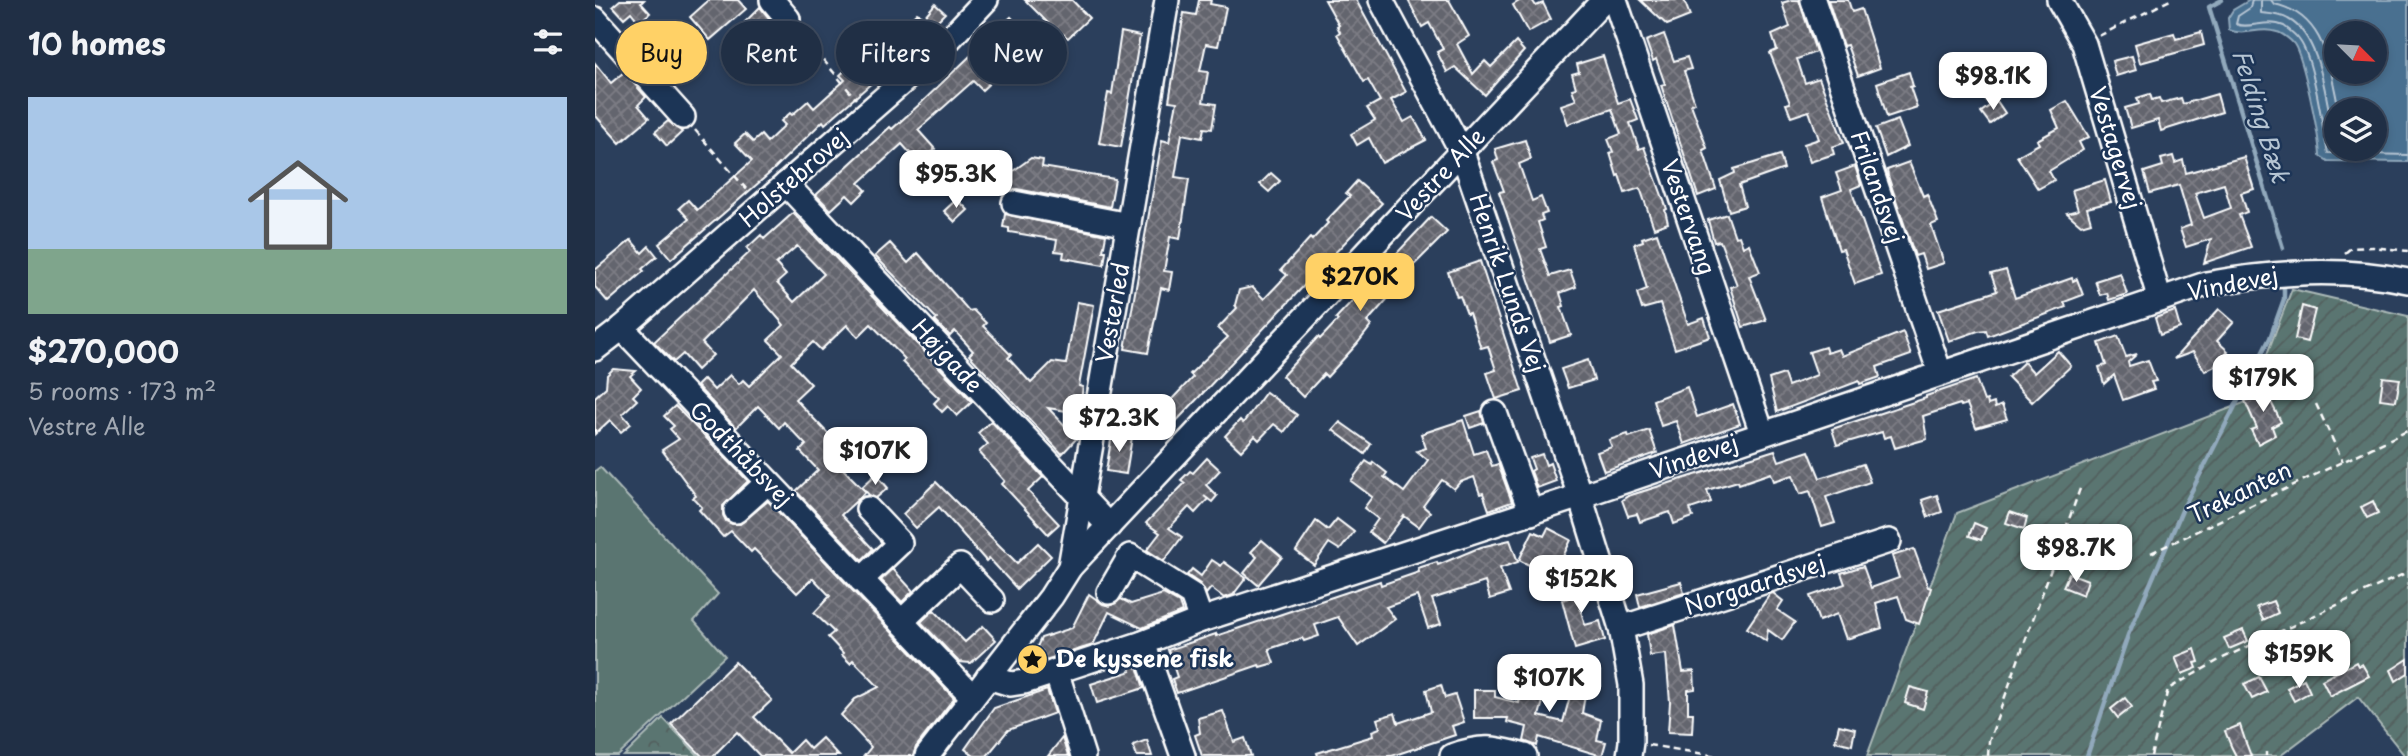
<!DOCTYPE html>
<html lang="en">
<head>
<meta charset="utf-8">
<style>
  :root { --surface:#202f45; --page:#28374c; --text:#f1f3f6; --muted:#a2a9b3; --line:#3d4a5e; --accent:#ffd166 }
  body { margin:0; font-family:"Playpen Sans",sans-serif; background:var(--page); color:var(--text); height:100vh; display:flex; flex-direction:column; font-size:26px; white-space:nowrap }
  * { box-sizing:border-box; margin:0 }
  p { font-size:23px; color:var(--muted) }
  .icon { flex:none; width:38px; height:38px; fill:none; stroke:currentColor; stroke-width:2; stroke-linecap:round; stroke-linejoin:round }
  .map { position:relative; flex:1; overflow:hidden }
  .drawer { display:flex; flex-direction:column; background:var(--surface); width:595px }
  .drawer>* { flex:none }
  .banner { position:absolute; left:21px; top:21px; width:665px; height:63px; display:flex; gap:14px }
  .needle { width:46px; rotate:114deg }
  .tools { position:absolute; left:1729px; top:21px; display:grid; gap:14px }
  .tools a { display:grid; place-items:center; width:63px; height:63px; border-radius:50%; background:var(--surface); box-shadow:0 4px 10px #0003,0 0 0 2px var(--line); font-size:35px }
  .price { position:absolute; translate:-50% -60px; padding:0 16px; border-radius:14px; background:#fff; color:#222; font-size:23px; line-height:46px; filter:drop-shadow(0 2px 4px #0008) }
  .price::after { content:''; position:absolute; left:50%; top:42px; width:21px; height:16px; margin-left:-10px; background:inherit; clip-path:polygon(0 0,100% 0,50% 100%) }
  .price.selected { background:var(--accent); color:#111 }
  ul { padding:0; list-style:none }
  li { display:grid; align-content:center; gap:14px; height:371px; padding:0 28px }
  li span { display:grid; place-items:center; height:217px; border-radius:0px; color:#555 }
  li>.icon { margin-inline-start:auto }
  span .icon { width:126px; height:126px; fill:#fffc; stroke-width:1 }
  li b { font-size:30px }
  h2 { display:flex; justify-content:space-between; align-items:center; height:84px; padding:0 28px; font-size:30px }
  .tag { padding:0 24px; border-radius:32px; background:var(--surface); box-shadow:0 4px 10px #0003,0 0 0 2px var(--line); font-size:24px; line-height:63px }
  .tag.selected { background:var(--accent); color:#111 }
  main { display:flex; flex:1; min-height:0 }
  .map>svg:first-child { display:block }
  .forest { fill:url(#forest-crowns); stroke:#acbab8; stroke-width:2 }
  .garden { fill:url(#garden-furrows); stroke:#acbab8; stroke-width:2 }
  .pitch { fill:#5a7571; stroke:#acbab8; stroke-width:2 }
  .water { fill:#486f90; stroke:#91a9bc; stroke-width:2; fill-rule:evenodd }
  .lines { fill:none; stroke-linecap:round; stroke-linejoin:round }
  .shore { stroke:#b6c5d3; stroke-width:2 }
  .stream { stroke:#91a9bc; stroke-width:4.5 }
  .building { fill:url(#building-cross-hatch); stroke:#fff; stroke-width:2; fill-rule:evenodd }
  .minor-casing { stroke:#fff; stroke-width:28 }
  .path { stroke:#fff; stroke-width:2.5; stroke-dasharray:7 5; stroke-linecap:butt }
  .minor { stroke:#1d3557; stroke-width:23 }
  .labels { text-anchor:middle; stroke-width:5; stroke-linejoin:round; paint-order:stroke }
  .street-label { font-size:23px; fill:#fff; stroke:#1d3557 }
  .poi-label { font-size:23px; font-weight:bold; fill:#fff; stroke:#1d3557; text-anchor:start }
  .water-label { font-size:24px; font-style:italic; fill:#b6c5d3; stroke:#1d3557 }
</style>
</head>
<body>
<main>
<section class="drawer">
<h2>10 homes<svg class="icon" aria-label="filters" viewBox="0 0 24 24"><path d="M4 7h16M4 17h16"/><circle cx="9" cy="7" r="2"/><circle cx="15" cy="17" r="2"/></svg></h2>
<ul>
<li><span style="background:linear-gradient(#a9c7e8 70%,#7fa58c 0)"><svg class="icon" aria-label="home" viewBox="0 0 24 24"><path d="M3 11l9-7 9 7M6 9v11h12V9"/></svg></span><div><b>$270,000</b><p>5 rooms · 173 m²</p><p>Vestre Alle</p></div></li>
</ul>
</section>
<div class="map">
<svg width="1813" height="756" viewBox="0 0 1813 756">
  <defs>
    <pattern id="forest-crowns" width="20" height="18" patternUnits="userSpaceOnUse" patternTransform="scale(1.75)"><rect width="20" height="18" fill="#5a7571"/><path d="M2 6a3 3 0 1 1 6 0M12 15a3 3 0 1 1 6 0" fill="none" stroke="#525e5d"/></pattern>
    <pattern id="garden-furrows" width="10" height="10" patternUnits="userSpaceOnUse" patternTransform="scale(1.75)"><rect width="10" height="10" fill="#5a7571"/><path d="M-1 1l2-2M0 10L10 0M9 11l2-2" fill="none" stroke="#525e5d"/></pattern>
    <pattern id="building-cross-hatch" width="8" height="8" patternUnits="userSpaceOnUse" patternTransform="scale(1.75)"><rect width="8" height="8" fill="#64656e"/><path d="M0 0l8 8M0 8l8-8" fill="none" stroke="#7b7c84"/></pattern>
  </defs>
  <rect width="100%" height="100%" fill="#2b3f5c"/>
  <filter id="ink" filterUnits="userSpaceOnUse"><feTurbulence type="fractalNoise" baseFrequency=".0143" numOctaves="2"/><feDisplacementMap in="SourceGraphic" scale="14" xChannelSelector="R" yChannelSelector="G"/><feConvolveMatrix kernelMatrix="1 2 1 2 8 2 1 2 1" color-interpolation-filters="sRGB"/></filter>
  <g filter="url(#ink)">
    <polygon class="forest" points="68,718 104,756 29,756"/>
    <polygon class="garden" points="1697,289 1813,316 1813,756 1810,756 1763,697 1685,756 1272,756 1362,513 1654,401"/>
    <polygon class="pitch" points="5,467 123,594 99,621 130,656 23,756 0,756 0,471"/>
    <path class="water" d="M1655,0H1813V162L1733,161L1725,156C1724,136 1709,59 1699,44C1696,40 1687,33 1682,32C1665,26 1650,37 1634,30L1633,18L1638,10ZM1741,33H1780V72H1741ZM1741,110H1780V149H1741Z"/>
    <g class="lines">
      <g class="shore">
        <path d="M1657,0L1655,8L1643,16L1641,24C1653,30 1672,18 1689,26C1693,29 1702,36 1705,41C1719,60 1727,127 1733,153L1813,155"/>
        <path d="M1666,0V13C1674,14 1685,14 1693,19C1729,38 1731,109 1741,145"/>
        <path d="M1676,0L1679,4C1731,15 1734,66 1744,110"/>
      </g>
      <g class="stream">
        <polyline points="1627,0 1614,7 1688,248"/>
        <polyline points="1492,756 1533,635 1589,506 1675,338 1689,299 1689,284"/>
      </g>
    </g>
    <g class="building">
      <polygon points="25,0 49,0 46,3 55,13 44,22 36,12 29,18 18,6"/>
      <polygon points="114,0 143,0 151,9 115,40 95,17"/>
      <polygon points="430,0 477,0 494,18 473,38 468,34 466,36"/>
      <polygon points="604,0 616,0 615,4 631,7 623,46 611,44 605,71 613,72 608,102 621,104 617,129 609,128 607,138 587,134 580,177 594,179 585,239 575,237 569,271 577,272 574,290 566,288 553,353 530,349 567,140 574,142 582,102 574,101 589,13 601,15"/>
      <polygon points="730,0 761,0 811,92 796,100 809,122 818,117 831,140 787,163 774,138 762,145 756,134 780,120 772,108 785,101 773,80 769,82 742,34 745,32 742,26 744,25"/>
      <polygon points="813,0 854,0 874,36 862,44 878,74 890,61 896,67 921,42 929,51 890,95 860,67 852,72 842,52 848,49 834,23 827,27"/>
      <polygon points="926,0 937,0 941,6 948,3 956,19 933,32 918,5"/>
      <polygon points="1045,0 1089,0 1095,16 1072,25"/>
      <polygon points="1196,0 1204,0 1221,52 1202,59 1210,83 1224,78 1249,143 1237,147 1239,154 1215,162 1209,144 1224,139 1214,111 1196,117 1191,104 1195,103 1175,53 1182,50 1177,35 1195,27 1187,3"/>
      <polygon points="1233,0 1253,0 1257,12 1266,9 1285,68 1263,76 1252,45 1248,46"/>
      <polygon points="340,4 350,13 334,29 336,31 230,124 228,121 175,173 76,259 64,244 94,219 84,208 93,200 102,210 157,161 140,143 150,134 158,142 166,135 172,142 190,125 186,121 195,113 197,115 213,101 219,108 250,80 245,75 262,59 260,57 262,55 256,50 266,39 281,52 322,13 329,17"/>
      <polygon points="165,7 178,23 164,37 150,22"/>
      <polygon points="416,17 443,46 438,53 416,74 410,69 387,90 378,81 323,130 340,149 330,158 328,155 322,161 307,144 264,183 271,190 259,202 252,195 236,210 221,195 295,127 297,129 326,103"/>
      <polygon points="526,32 545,36 526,147 504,143 513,93 517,94"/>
      <polygon points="1606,32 1609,45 1545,63 1540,44 1579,33 1581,39"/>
      <polygon points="1069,34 1079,61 1092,57 1096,69 1089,71 1100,103 1096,104 1112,148 1108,150 1121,189 1103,196 1066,85 1070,84 1061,59 1058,61 1051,41"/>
      <polygon points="88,52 101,68 82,83 69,66"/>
      <polygon points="1406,53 1426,80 1394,105 1374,78"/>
      <polygon points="1008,56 1023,103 1035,99 1043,120 1035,123 1044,149 1049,147 1072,209 1070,210 1073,223 1059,228 1045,188 1030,193 1024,175 1022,176 1015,153 1018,152 1013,139 1026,134 1017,109 973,124 966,105 981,100 977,89 981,88 977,74 984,72 982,64"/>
      <polygon points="1537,56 1541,70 1521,76 1517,61"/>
      <polygon points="0,63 16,83 29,72 51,97 43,105 54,118 25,143 0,115"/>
      <polygon points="1314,72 1318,86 1315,87 1322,107 1292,117 1282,83"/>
      <polygon points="1555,94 1557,100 1564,98 1566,103 1586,98 1588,104 1622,94 1627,112 1566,131 1563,120 1536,128 1530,108 1544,104 1542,98"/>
      <polygon points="1402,101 1410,113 1395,124 1386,112"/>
      <polygon points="1472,101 1494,137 1484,142 1488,150 1454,171 1459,180 1443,189 1422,156 1444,144 1442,140 1464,128 1456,110"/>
      <polygon points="1303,120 1313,146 1291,157 1281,128"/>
      <polygon points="73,121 87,132 72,146 60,132"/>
      <polygon points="930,140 936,159 924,164 937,201 946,197 952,213 946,215 948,220 943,222 951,247 945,249 955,276 975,270 981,287 965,293 969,306 966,307 976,335 955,342 904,192 909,191 898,162 903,160 900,149"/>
      <polygon points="1185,155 1189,169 1144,185 1150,206 1134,211 1125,180 1140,173 1139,169"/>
      <path d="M1578,156L1580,163L1588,160L1591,173L1649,157L1659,189L1646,193L1652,212L1644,215L1656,247L1609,263L1616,239L1591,247L1585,229L1596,225L1584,185L1555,193L1549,172L1568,166L1566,159ZM1629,184L1636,208L1609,218L1600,193Z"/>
      <polygon points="436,158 448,160 447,167 520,179 515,207 422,189 414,190 418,171"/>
      <polygon points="1314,162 1328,196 1332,194 1343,222 1336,225 1349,263 1331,269 1326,254 1320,256 1293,176 1292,170"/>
      <polygon points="1260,166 1266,185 1256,189 1286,275 1260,284 1248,249 1244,250 1227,197 1247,190 1241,173"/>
      <polygon points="676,173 685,181 674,192 665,184"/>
      <polygon points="1510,180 1516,202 1492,208 1496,222 1486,225 1472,213 1483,210 1477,190"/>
      <polygon points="762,181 787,203 573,430 560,417 598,377 595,374 633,337 623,328 642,308 640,305 644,290 657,287 669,299 692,275 686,270 715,238 717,240 733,223 731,221 755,196 751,193"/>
      <polygon points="362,199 373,210 360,222 349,211"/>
      <path d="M198,213L377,402L362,416L353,406L347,412L339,403L344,398L307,362L310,359L276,324L263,337L252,325L226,350L218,342L196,363L216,384L200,399L243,444L233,454L271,492L246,515L278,549L267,560L201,491L223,470L205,451L211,445L189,422L184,428L163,406L141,428L102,386L109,379L119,390L135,375L144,384L148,380L154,386L187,354L173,340L189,325L159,290L107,343L118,355L102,370L88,354L79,362L59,342L155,252L152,248L166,235L169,239ZM202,246L229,274L199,302L182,283L191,275L181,264Z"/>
      <polygon points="410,214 511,235 508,251 511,251 509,265 468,258 469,252 460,251 462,240 414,232 414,228 408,227"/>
      <polygon points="1132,214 1140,237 1144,236 1148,247 1154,244 1165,272 1154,276 1171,320 1148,327 1135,287 1142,285 1125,241 1119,242 1113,220"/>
      <polygon points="836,217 852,232 811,273 813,276 772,322 776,326 762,344 732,377 729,374 708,397 687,376 723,337 725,339 743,320 741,318"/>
      <polygon points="1062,233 1093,324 1109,318 1115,337 1080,349 1065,304 1047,309 1042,293 1052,289 1039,244 1048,241 1047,238"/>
      <polygon points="36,240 47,253 54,246 62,256 47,269 49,271 13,302 0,287 0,270"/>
      <polygon points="295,243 313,263 323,253 374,311 378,310 391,323 388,326 416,355 413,358 436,383 457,362 471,364 482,302 499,305 484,386 488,387 484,413 453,408 482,438 467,454 374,355 378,351 360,331 355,336 340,321 342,319 280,256"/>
      <polygon points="885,261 927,391 901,399 892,373 901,370 893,346 886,348 874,313 872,314 865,296 862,297 853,272"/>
      <polygon points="1411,270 1420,298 1477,278 1478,281 1482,279 1488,295 1469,302 1471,307 1393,336 1391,330 1383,331 1354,341 1343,310 1402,291 1396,274"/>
      <polygon points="1525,273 1532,294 1514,300 1512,293 1505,295 1500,281"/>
      <polygon points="1707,306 1720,310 1712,342 1700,339"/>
      <polygon points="1624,309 1639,322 1622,341 1633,351 1620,366 1610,371 1598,352 1579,359"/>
      <polygon points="1580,311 1585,328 1565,335 1560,318"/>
      <polygon points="1308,332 1316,355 1282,367 1285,377 1265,384 1264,381 1182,412 1174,379 1189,374 1193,386 1222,375 1214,352 1230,347 1232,353 1244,349 1247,356"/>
      <polygon points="1523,336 1531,357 1542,354 1533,362 1534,366 1553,360 1561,381 1556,382 1559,389 1528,400 1519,375 1509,384 1504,367 1511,365 1504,343"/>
      <polygon points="1463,351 1476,366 1437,402 1413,377 1429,362 1439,373"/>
      <polygon points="993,360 999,380 973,388 966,369"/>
      <polygon points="18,369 41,371 35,376 46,388 38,396 42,400 27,414 36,424 26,432 15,420 0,434 0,397 11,387 12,375"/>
      <polygon points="1663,376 1686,422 1677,427 1680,435 1663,444 1656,430 1662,428 1650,401 1660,397"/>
      <polygon points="1788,377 1805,379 1801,401 1785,399"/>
      <polygon points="1381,379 1389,401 1392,400 1393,405 1399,403 1400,408 1407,405 1412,419 1381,428 1372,404 1366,406 1365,404 1328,416 1332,439 1300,448 1296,436 1289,438 1287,432 1242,445 1237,429 1331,398 1331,396"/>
      <polygon points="1092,387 1102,417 1138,404 1145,424 1089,444 1081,421 1066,426 1058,400"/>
      <polygon points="671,392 702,415 689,432 679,424 664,440 660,436 646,451 630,436 645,420 648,423"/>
      <polygon points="80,406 153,481 128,506 128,515 131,521 137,524 145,524 173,501 359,698 321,747 318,756 269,756 276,747 246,715 260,699 284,687 258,660 255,663 247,655 248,653 233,637 239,632 219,613 235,596 218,578 202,593 159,549 156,552 136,531 128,537 104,510 107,507 98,498 101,496 67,450 84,439 75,429 79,426 69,416"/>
      <polygon points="886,411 889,423 875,428 871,416"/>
      <polygon points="868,420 879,454 891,450 897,466 903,464 917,502 894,510 888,493 885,494 879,477 865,482 859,489 847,480 828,506 835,512 824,527 809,516 788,543 774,532 783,519 769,508 777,497 756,481 771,461 777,465 778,462 792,473 789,477 809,492 833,460 822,451 831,448 826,434"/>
      <polygon points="396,421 448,477 433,491 464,524 453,534 407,484 410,481 384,452 393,444 383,433"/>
      <polygon points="745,422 776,444 770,454 738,430"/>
      <polygon points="1054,430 1062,453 1009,471 1002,452 1017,447 1014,440 1033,434 1034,437"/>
      <polygon points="517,434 537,437 531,474 511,471"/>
      <polygon points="1180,450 1184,461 1214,451 1225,478 1268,464 1275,482 1231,497 1240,523 1227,527 1215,491 1205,494 1198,475 1179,481 1176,473 1144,484 1143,481 1112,490 1116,502 1095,509 1098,517 1079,524 1075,512 1045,522 1042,514 1033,516 1027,500 1033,496"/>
      <polygon points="947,454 951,465 955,463 961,481 942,488 936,471 939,469 935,458"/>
      <polygon points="612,458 625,470 611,485 622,496 617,502 609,496 613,499 600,513 594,507 574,528 587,537 569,561 552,550 565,533 551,523 590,483 586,480 595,471 598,473"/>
      <polygon points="281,474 293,488 281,498 274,495 267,487"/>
      <polygon points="341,482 422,563 443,543 456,556 422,589 394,558 391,561 344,507 321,528 308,514"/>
      <polygon points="1342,495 1347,512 1333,517 1327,500"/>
      <polygon points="1778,501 1783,513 1772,518 1766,507"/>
      <polygon points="1415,512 1432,518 1429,529 1411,523"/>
      <polygon points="742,519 759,532 745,550 734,543 719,565 701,551 721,521 733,530"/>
      <polygon points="1379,523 1391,528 1386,540 1374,536"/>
      <polygon points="953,528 976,540 963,567 960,558 952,574 924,560 938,531 949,536"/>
      <polygon points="667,540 687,557 663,585 649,573 662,557 656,552"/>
      <polygon points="915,540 923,562 905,568 914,593 895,599 890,582 837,599 846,624 833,628 822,596 791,607 800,619 763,646 743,617 720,625 724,636 709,641 707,638 674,649 679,663 665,667 664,665 582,693 577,679 582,677 573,650 621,634 621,636 785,581 786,585 824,572 823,568 842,562 843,565 886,547"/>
      <polygon points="1319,549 1333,587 1336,588 1324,624 1311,619 1303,596 1281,603 1287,628 1275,632 1251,639 1242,614 1224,621 1215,596 1250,584 1246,573 1268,566 1276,588 1304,578 1297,556"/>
      <polygon points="617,560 626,566 629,562 651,578 638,595 629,598 616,588 611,594 605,584 592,575 597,569 606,576"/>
      <polygon points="298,569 318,591 307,602 286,580"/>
      <polygon points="1474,573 1493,580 1488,595 1468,587"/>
      <polygon points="991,577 997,596 983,601 990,625 1005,621 1010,640 980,649 967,600 973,598 969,584"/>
      <polygon points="1086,582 1089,593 1045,607 1042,594"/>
      <polygon points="1178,593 1188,601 1182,610 1200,622 1187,640 1173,630 1171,641 1152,628 1175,594"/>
      <polygon points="494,594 508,604 515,606 526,599 536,604 568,594 584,603 587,612 547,628 514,612 498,645 450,660 447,651 441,649 446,638 477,628"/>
      <polygon points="1678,601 1683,613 1668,620 1662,607"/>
      <polygon points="339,610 370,642 388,626 401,640 376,663 364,662 326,622"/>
      <polygon points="1080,625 1088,672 1099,671 1100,689 1093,690 1093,713 1098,713 1097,733 1073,732 1075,702 1071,654 1055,656 1052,634"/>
      <polygon points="1648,630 1653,641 1634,649 1629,638"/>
      <polygon points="1600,649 1604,662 1600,663 1602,668 1587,674 1580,657"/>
      <polygon points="1813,659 1813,673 1801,681 1796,670"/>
      <polygon points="540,661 549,688 502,703 496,684 536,671 533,663"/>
      <polygon points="140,662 177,700 159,717 194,753 207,740 215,749 227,738 244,756 165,756 142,732 118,756 107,756 76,724"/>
      <polygon points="1761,662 1763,666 1767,664 1774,676 1735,696 1727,680"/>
      <polygon points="972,667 992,667 1002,671 1002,689 991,689 987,713 1006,720 1002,740 1011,742 1007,756 944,737 942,746 929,741 932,727 912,722 913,718 879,718 879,690 900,690 900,697 924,703 926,694 935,696 936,691 950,694 944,716 968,722 975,696 971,695"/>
      <polygon points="1664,677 1672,692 1657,699 1649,684"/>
      <polygon points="1709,679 1715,692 1699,701 1692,688"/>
      <polygon points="846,685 850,698 860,695 869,722 857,726 860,735 797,756 723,756 722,753 778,736 777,731 785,728 782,719 800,713 803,723 836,712 831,690"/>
      <polygon points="1315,687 1333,692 1328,709 1310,703"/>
      <polygon points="452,690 460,713 413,730 392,756 379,756 370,749 399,708"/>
      <polygon points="1530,698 1537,707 1523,718 1516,709"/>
      <polygon points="628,711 639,742 650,738 656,756 607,756 600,735 605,733 603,718"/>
      <polygon points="1244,725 1260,729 1257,745 1240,741"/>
      <polygon points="1645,725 1651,743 1656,756 1641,756 1636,746 1630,731"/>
      <polygon points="467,738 473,756 453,756"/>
      <polygon points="552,740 557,756 542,756 538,745"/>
    </g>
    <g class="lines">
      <defs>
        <g id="minor">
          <polyline points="177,0 193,19"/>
          <polyline points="786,0 867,152 985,496 1026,628 1036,685 1036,742 1034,756"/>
          <polyline points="1020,0 1167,433"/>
          <polyline points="1218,0 1345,373"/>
          <polyline points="1464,0 1489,44 1565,300"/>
          <polyline points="0,19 88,117"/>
          <polyline points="191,184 514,526"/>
          <polyline points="419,203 534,225"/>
          <polyline points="27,328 377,696"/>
          <polyline points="0,349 27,328 345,49 391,0"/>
          <polyline points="900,413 936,513"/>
          <polyline points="141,511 173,482"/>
          <polyline points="475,567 572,0"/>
          <polyline points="266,580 305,543 273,509"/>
          <polyline points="514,592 535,556 597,595 606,620"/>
          <polyline points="306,622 365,566 397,600"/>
          <polyline points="1026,628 1294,541"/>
          <polyline points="548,643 588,756"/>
          <polyline points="461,671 488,756"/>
          <path d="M393,677L416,684L429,682L548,643L606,620L985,496L1611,284C1678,272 1746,267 1813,281"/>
          <polyline points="332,756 456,597 475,567 1009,0"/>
          <path d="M857,756C888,745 899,748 930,756"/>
        </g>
      </defs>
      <use href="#minor" class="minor-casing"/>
      <g class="path">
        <polyline points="205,32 261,99"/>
        <polyline points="1504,36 1575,0"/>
        <polyline points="100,130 153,191"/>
        <polyline points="1750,253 1756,248 1778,247 1813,251"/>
        <polyline points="1721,404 1748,462"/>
        <polyline points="1556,553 1812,431"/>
        <polyline points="1053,745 1122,756"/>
        <polyline points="1671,752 1671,756"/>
        <polyline points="1393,756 1394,741 1486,486"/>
        <polyline points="1556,756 1573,689 1626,659 1813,572"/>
      </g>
      <use href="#minor" class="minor"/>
    </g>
  </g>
  <defs>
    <symbol id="sight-disc" viewBox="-11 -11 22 22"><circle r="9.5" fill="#ffd166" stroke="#1d3557"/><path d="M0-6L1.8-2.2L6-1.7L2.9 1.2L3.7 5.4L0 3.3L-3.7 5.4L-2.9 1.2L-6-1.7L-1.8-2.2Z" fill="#111"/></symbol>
  </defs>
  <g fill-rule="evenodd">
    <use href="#sight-disc" x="420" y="642" width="35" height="35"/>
  </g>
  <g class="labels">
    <g class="street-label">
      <text transform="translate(1520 148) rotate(73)" y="8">Vestagervej</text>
      <text transform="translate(846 175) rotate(-47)" y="8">Vestre Alle</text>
      <text transform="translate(199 178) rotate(-41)" y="8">Holstebrovej</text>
      <text transform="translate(1282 187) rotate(71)" y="8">Frilandsvej</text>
      <text transform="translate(1093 217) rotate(71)" y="8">Vestervang</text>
      <text transform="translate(912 283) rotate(71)" y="8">Henrik Lunds Vej</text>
      <text transform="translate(1638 284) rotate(-11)" y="8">Vindevej</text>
      <text transform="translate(518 313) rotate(-80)" y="8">Vesterled</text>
      <text transform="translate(352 356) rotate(47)" y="8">Højgade</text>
      <text transform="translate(146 454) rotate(46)" y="8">Godthåbsvej</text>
      <text transform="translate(1099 457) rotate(-19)" y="8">Vindevej</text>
      <text transform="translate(1645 493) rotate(-26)" y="8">Trekanten</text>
      <text transform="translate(1160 585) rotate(-18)" y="8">Norgaardsvej</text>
    </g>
    <g class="poi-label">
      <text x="460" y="667">De kyssene fisk</text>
    </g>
    <g class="water-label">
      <text transform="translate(1665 116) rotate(73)" y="8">Felding Bæk</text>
    </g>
  </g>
</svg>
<div class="tools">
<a><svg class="needle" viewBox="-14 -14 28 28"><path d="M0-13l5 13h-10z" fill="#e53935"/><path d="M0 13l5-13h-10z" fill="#a2a9b3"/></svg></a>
<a><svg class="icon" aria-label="layers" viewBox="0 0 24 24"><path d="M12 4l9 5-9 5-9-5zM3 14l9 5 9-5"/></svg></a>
</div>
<b class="price" style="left:1398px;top:112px">$98.1K</b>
<b class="price" style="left:361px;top:210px">$95.3K</b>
<b class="price selected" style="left:765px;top:313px">$270K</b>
<b class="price" style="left:1668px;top:414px">$179K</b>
<b class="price" style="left:524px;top:454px">$72.3K</b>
<b class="price" style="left:280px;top:487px">$107K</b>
<b class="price" style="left:1481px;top:584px">$98.7K</b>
<b class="price" style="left:986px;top:615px">$152K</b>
<b class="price" style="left:1704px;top:690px">$159K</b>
<b class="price" style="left:954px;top:714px">$107K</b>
<div class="banner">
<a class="tag selected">Buy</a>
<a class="tag">Rent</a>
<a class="tag">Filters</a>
<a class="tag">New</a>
</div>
</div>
</main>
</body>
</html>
